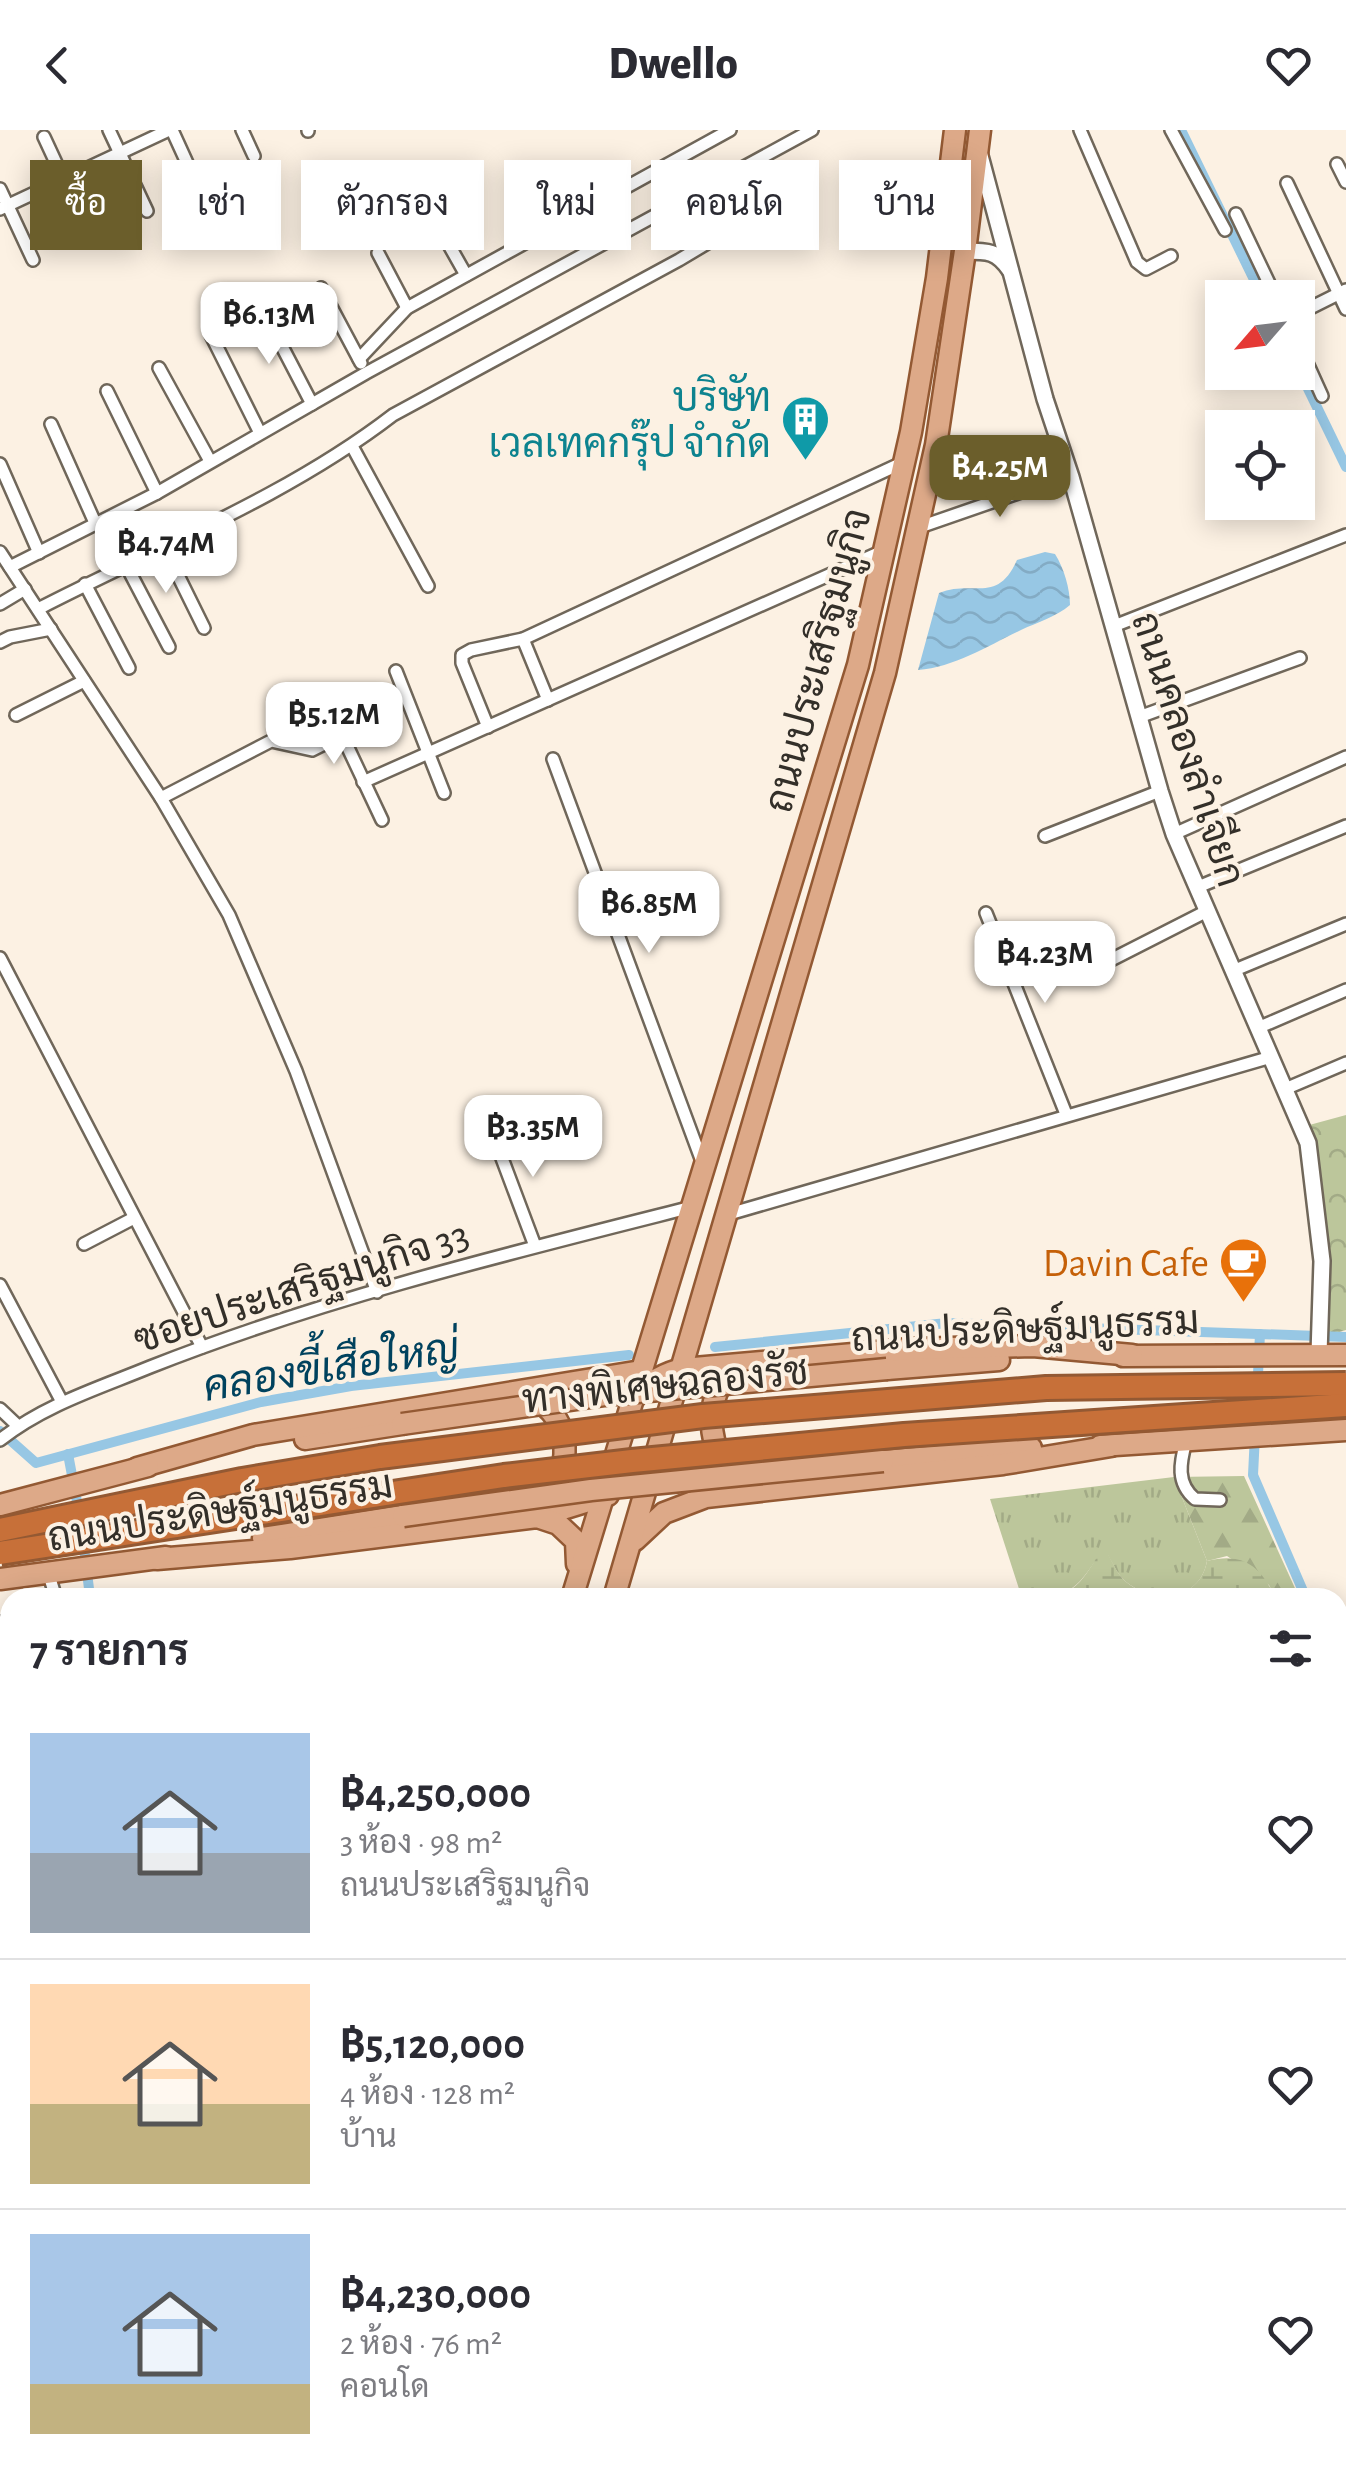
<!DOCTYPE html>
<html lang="th">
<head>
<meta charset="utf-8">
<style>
  :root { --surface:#fff; --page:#f2f2f3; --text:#2b2b33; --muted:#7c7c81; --line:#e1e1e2; --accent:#6b5e2b }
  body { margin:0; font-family:"Alegreya Sans",Sarabun,sans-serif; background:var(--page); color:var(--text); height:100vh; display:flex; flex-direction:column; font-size:38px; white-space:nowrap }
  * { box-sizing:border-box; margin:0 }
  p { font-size:32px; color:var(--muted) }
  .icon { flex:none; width:55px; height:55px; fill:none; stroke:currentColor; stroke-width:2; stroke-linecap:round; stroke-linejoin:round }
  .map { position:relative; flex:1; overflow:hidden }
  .side { position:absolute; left:0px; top:1458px; width:1348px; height:892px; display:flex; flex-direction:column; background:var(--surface); border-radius:30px 30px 0 0; box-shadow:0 5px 25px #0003 }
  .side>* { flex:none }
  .hud { position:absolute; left:30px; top:30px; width:1288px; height:90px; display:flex; gap:20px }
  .needle { width:65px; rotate:242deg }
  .tools { position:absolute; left:1205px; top:150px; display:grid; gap:20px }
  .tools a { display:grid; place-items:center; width:110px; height:110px; border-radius:0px; background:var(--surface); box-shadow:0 5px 25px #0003; font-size:50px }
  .price { position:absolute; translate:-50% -85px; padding:0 22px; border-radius:20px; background:#fff; color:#222; font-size:32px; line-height:65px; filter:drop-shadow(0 2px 5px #0008) }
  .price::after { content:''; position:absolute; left:50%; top:60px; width:30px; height:22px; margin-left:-15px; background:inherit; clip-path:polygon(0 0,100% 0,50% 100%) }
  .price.on { background:var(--accent); color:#fff }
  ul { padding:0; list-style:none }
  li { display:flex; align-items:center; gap:30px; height:250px; padding:0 30px }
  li+li { border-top:2px solid var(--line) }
  li span { display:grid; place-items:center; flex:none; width:280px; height:200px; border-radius:0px; color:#555 }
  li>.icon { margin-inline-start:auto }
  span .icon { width:120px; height:120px; fill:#fffc; stroke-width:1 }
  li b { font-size:42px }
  h2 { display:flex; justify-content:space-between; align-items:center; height:120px; padding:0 30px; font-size:42px }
  .chip { padding:0 35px; border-radius:0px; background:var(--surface); box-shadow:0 5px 25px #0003; font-size:35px; line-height:90px }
  .chip.on { background:var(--accent); color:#fff }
  header { display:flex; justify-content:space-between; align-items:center; height:130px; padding:0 30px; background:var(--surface); font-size:45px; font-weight:800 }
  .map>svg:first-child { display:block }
  .grass { fill:url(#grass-tufts) }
  .forest { fill:url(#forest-firs) }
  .wetland { fill:url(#wetland-marsh) }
  .park { fill:url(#park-crowns) }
  .water { fill:url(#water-waves) }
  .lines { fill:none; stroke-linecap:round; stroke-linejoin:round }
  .canal { stroke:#97c7e4; stroke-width:10 }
  .minor-casing { stroke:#70675a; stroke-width:16 }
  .tertiary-casing { stroke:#70675a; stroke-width:20 }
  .secondary-casing { stroke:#70675a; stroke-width:22 }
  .primary-casing { stroke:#935933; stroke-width:25 }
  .minor { stroke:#fff; stroke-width:11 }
  .tertiary { stroke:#fff; stroke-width:15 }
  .secondary { stroke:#eed4c4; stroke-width:18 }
  .primary { stroke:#dda988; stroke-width:20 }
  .primary-bridge-casing { stroke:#935933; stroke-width:25; stroke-linecap:butt }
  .motorway-bridge-casing { stroke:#935933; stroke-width:28; stroke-linecap:butt }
  .primary-bridge { stroke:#dda988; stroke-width:20 }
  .motorway-bridge { stroke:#c77039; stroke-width:22 }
  .labels { text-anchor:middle; stroke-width:8; stroke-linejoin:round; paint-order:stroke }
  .culture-label { font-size:40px; fill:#0d838f; stroke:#fcf1e3; text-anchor:end }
  .street-label { font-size:40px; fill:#332f29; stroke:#fcf1e3 }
  .food-label { font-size:40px; fill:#c56008; stroke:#fcf1e3; text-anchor:end }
  .water-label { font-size:42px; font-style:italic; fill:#00425e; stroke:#fcf1e3 }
</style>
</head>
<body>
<header><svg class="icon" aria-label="back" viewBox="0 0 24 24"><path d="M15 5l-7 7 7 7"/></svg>Dwello<svg class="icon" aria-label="heart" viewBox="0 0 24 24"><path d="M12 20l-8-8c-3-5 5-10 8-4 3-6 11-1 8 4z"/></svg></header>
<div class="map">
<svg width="1346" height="2349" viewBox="0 0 1346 2349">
  <defs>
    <pattern id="grass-tufts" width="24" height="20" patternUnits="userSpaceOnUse" patternTransform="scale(2.5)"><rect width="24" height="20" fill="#bcc69b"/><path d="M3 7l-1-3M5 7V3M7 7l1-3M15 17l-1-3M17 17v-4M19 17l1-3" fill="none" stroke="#a2aa86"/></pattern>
    <pattern id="forest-firs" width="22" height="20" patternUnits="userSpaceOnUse" patternTransform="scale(2.5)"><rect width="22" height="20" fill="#bcc69b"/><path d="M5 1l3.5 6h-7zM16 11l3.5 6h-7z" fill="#a2aa86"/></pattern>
    <pattern id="wetland-marsh" width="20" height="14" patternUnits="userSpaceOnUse" patternTransform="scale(2.5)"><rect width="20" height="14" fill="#bcc69b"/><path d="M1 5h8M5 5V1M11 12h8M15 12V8" fill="none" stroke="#a2aa86"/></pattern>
    <pattern id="park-crowns" width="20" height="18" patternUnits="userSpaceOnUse" patternTransform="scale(2.5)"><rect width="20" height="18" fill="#bcc69b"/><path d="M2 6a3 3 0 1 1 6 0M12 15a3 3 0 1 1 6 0" fill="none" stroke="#a2aa86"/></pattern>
    <pattern id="water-waves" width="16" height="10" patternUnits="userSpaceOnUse" patternTransform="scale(2.5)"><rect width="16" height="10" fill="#97c7e4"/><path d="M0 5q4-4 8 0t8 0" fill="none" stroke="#83abc4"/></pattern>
  </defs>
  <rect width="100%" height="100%" fill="#fcf1e3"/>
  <g class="grass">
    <path d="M1174,1347L1207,1431C1200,1471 1154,1475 1125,1451C1118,1445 1113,1434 1108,1425L1100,1424C1069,1470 1071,1462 1020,1462L990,1369Z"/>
    <polygon points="0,1709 10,1724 10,1947 0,1929"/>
    <polygon points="10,2030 10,2070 2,2074 0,2036"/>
  </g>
  <g class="forest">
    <polygon points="1244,1346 1299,1467 1275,1467 1269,1455 1227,1426 1207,1431 1174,1347"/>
    <polygon points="0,1518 10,1533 10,1724 0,1709"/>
    <polygon points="1338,1552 1346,1571 1346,1617 1338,1599"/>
  </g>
  <g class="wetland">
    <path d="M1099,1424H1108C1113,1433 1118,1445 1125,1451C1153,1475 1200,1471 1207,1431C1242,1422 1260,1435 1275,1467H1023L1020,1462C1071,1462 1070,1471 1099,1424Z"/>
    <polygon points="1338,1599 1346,1617 1346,2057 1338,2061"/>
    <polygon points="0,1929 10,1947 10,2030 0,2036"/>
  </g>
  <polygon class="park" points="1346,985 1346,1200 1326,1206 1302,997"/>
  <path class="water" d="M1045,422L1055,424C1064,438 1070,459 1070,475C1056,487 1038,492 1021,500C989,515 955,537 918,540L939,463C973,449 997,475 1017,430Z"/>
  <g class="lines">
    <g class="canal">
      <polyline points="1181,0 1263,168"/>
      <polyline points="1298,238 1346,337"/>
      <polyline points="1260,1204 1253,1345 1306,1468"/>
      <polyline points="715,1217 947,1193 1346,1207"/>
      <polyline points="0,1301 36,1333 261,1272 351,1256 629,1225"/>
      <polyline points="68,1324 81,1393 90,1467"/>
      <polyline points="1338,1539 1346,1559"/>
    </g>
    <defs>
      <g id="minor">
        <polyline points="109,0 147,81"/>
        <polyline points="172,0 198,57"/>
        <polyline points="242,0 254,26"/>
        <polyline points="308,0 308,1"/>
        <polyline points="1080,0 1137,132 1146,139 1171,126"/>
        <polyline points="1171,0 1225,100"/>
        <polyline points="44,7 89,104"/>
        <polyline points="1337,34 1346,52"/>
        <polyline points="1287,53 1346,179"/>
        <polyline points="0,59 33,130"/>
        <polyline points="0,79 169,0"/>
        <polyline points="1236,84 1276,168"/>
        <polyline points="436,92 466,145"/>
        <polyline points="378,123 407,178"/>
        <polyline points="321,158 361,233"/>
        <polyline points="263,180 312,274"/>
        <polyline points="1298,184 1346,160"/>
        <polyline points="211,205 260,303"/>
        <polyline points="1298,213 1322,266"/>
        <polyline points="359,229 407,178 730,0"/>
        <polyline points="159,238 210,331"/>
        <polyline points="107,261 157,363"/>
        <polyline points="51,294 96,395"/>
        <polyline points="352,316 428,456"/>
        <polyline points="0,334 39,423"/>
        <polyline points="917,398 1070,345"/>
        <polyline points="164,417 204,498"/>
        <polyline points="0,422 161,668 229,785 296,941 377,1162"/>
        <polyline points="126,435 169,517"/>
        <polyline points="10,437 157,363 366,243 812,0"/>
        <polyline points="85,454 129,538"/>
        <polyline points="0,474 25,459"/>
        <path d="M38,479C156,418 288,366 393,285L679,130L811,51"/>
        <polyline points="1114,496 1346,405"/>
        <polyline points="523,509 548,570"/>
        <polyline points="0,512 10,507 51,499"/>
        <polyline points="396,541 444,663"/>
        <polyline points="341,577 342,605 382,690"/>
        <polyline points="16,585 84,551"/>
        <polyline points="1139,587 1300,528"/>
        <polyline points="488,597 462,533 462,525 471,520 523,509 904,332"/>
        <polyline points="553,629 703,1034"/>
        <polyline points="363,652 885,420"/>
        <polyline points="161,668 271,611 312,620 342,605"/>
        <polyline points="1174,704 1346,627"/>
        <polyline points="1045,706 1160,661"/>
        <polyline points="1198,757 1346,696"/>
        <polyline points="986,783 1066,984"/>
        <polyline points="0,828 202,1217"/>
        <polyline points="1097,837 1207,781"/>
        <polyline points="1235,840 1346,794"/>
        <polyline points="1260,897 1346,860"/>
        <polyline points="1285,959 1346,933"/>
        <polyline points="491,999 535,1116"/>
        <polyline points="729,1084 1271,927"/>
        <polyline points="84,1114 134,1088"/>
        <polyline points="0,1155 62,1272"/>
        <polyline points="0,1279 18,1296"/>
        <path d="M0,1310C44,1275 99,1258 150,1237C325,1168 510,1123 692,1077"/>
        <path d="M1186,1311C1180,1333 1176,1353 1195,1369L1220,1370"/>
        <polyline points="48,1442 56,1468"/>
        <polyline points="0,1492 10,1503"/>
        <polyline points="1338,2069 1346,2065"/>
        <polyline points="1338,2129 1346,2125"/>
        <polyline points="1338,2204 1346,2200"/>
        <polyline points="1338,2293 1346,2289"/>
        <polyline points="223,2340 228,2349"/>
        <polyline points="559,2340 564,2349"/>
        <polyline points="684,2340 689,2349"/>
        <polyline points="787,2340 792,2349"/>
        <polyline points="932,2340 937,2349"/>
        <polyline points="738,2345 740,2349"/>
        <polyline points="500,2349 502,2340"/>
        <polyline points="832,2349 851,2340"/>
        <polyline points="1034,2349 1052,2340"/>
        <polyline points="1218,2349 1237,2340"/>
      </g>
      <g id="tertiary">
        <polyline points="979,22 1045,269 1071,347 1160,661 1174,704 1308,1013 1322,1131 1319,1224"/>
        <path d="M965,121C988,121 997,121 1010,140"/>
      </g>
      <g id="secondary">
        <polyline points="0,2311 10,2317"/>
        <polyline points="49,2340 64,2349"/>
        <polyline points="1141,2340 1148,2349"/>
        <polyline points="286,2349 311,2340"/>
      </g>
      <g id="primary">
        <polyline points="1123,1226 1346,1225"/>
        <polyline points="887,1239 999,1230"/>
        <path d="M729,1244C700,1273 709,1333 744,1353"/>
        <path d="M635,1267C649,1252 663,1243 683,1239L910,1219L1033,1216L1132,1225"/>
        <path d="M532,1268C575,1287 572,1344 543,1374"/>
        <polyline points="305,1309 402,1294"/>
        <polyline points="1100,1316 1346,1300"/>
        <polyline points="883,1331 1031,1318"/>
        <polyline points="137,1338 253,1305 641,1241"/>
        <polyline points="0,1375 148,1336"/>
        <polyline points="540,1386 608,1365"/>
        <polyline points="263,1408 403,1386"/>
        <polyline points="635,1410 664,1383 706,1367 1003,1334 1111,1316"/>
        <polyline points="157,1429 290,1418 537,1387 558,1394 576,1411 577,1434"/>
        <polyline points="0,1449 166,1427"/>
        <polyline points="572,1468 858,535 911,302 937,148 955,0"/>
        <polyline points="614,1468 885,543 936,315 965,121 980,0"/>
        <polyline points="430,2340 437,2349"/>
        <polyline points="470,2340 471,2349"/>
      </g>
    </defs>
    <use href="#minor" class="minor-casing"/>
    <use href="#tertiary" class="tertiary-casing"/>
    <use href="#secondary" class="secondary-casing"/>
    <use href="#primary" class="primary-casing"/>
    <use href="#minor" class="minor"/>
    <use href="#tertiary" class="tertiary"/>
    <use href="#secondary" class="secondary"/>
    <use href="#primary" class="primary"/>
    <defs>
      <g id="primary-bridge">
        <polyline points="402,1294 605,1265 887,1239"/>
        <polyline points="403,1386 591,1360 883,1331"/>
      </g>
      <g id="motorway-bridge">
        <polyline points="0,1400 242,1350 380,1327 703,1286 1046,1258 1346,1254"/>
        <polyline points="0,1423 504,1346 632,1331 904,1305 1346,1275"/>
      </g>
    </defs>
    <use href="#primary-bridge" class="primary-bridge-casing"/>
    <use href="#motorway-bridge" class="motorway-bridge-casing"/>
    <use href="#primary-bridge" class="primary-bridge"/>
    <use href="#motorway-bridge" class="motorway-bridge"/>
  </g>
  <defs>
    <symbol id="building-pin" viewBox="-11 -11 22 30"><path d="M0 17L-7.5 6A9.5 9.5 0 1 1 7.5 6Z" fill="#0f9aa8" stroke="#fcf1e3"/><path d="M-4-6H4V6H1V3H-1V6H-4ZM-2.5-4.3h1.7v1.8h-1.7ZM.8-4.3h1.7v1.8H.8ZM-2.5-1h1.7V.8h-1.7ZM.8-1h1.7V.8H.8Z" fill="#fff"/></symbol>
    <symbol id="cafe-pin" viewBox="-11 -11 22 30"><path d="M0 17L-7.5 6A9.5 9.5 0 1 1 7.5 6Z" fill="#e8710a" stroke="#fcf1e3"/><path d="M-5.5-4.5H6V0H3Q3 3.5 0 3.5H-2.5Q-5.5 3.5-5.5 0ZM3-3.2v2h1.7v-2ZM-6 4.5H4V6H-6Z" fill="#fff"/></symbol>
  </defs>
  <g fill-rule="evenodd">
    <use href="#building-pin" x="778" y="262" width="55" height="75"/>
    <use href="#cafe-pin" x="1216" y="1104" width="55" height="75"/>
  </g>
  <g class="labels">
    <g class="culture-label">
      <text x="771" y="281">บริษัท<tspan x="771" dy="46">เวลเทคกรุ๊ป จำกัด</tspan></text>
    </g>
    <g class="street-label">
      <text transform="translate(817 530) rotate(-75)" y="14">ถนนประเสริฐมนูกิจ</text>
      <text transform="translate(1189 619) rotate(72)" y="14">ถนนคลองลำเจียก</text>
      <text transform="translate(301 1156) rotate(-18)" y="14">ซอยประเสริฐมนูกิจ 33</text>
      <text transform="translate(1025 1198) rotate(-3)" y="14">ถนนประดิษฐ์มนูธรรม</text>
      <text transform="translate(665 1254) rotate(-6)" y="14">ทางพิเศษฉลองรัช</text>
      <text transform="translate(220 1380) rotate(-9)" y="14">ถนนประดิษฐ์มนูธรรม</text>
    </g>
    <g class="food-label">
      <text x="1209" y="1146">Davin Cafe</text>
    </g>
    <g class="water-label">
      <text transform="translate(331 1236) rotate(-9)" y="15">คลองขี้เสือใหญ่</text>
    </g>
  </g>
</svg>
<div class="tools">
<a><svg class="needle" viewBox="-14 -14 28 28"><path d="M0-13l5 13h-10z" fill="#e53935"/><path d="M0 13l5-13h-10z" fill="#7c7c81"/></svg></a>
<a><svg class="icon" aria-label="locate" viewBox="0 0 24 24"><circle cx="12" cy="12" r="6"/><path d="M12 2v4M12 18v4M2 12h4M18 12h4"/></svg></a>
</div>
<b class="price" style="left:269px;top:237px">฿6.13M</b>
<b class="price on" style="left:1000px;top:390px">฿4.25M</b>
<b class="price" style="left:166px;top:466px">฿4.74M</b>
<b class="price" style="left:334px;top:637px">฿5.12M</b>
<b class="price" style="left:649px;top:826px">฿6.85M</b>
<b class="price" style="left:1045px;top:876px">฿4.23M</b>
<b class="price" style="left:533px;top:1050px">฿3.35M</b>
<div class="hud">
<a class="chip on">ซื้อ</a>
<a class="chip">เช่า</a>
<a class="chip">ตัวกรอง</a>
<a class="chip">ใหม่</a>
<a class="chip">คอนโด</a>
<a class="chip">บ้าน</a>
</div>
<section class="side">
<h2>7 รายการ<svg class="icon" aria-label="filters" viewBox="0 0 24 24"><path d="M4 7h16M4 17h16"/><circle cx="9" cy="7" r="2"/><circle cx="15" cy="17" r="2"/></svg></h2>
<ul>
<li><span style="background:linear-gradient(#a9c7e8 60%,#9aa5b1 0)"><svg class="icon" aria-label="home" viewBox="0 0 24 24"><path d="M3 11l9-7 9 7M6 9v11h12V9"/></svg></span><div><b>฿4,250,000</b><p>3 ห้อง · 98 m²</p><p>ถนนประเสริฐมนูกิจ</p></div><svg class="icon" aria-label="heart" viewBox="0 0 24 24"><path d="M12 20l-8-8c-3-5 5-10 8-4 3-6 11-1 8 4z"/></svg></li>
<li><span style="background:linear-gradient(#ffd9b3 60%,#c2b280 0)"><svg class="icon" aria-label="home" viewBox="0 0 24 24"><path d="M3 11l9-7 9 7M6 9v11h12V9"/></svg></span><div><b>฿5,120,000</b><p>4 ห้อง · 128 m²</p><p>บ้าน</p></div><svg class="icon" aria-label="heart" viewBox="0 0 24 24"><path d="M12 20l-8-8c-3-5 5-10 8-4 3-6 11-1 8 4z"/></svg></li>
<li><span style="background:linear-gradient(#a9c7e8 75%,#c2b280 0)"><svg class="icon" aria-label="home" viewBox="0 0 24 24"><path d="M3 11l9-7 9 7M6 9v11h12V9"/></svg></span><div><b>฿4,230,000</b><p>2 ห้อง · 76 m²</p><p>คอนโด</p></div><svg class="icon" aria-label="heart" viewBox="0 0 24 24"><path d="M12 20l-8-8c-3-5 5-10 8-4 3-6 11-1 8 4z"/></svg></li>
</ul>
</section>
</div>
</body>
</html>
